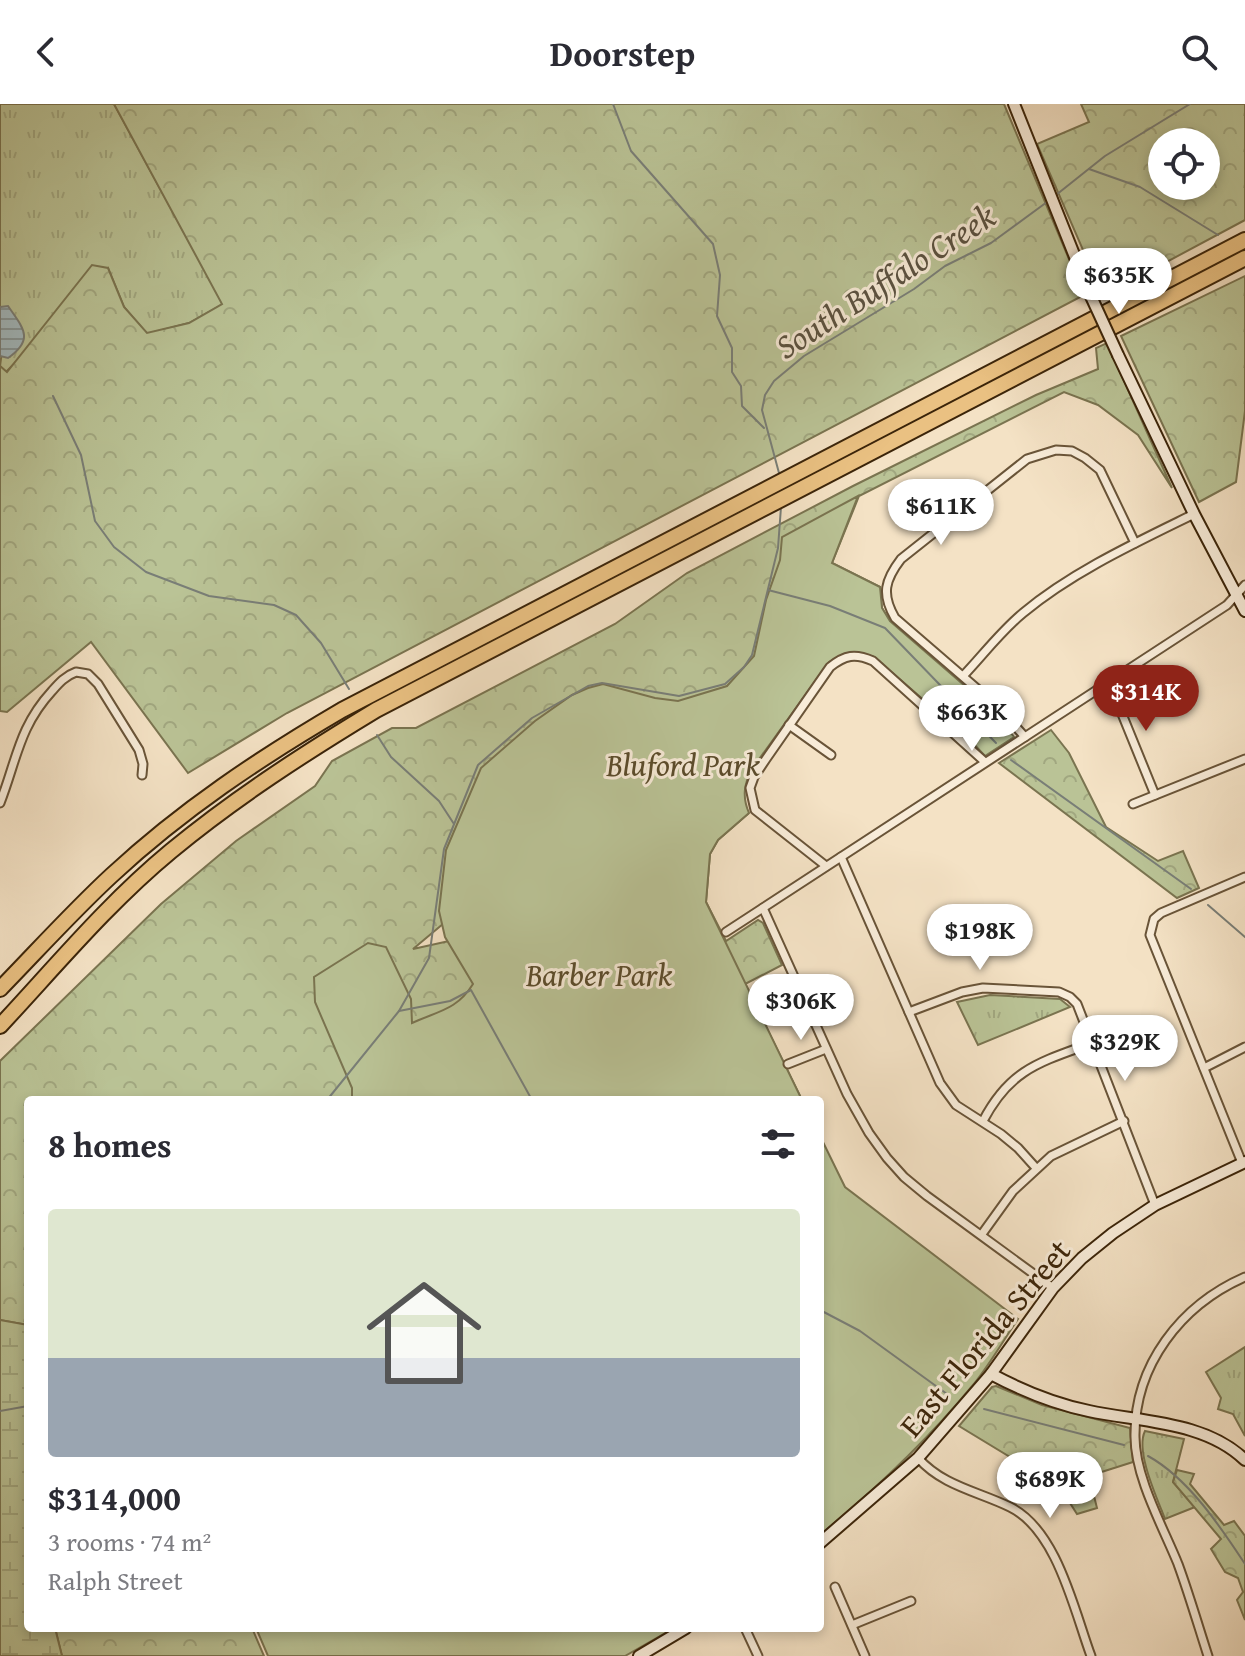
<!DOCTYPE html>
<html lang="en">
<head>
<meta charset="utf-8">
<style>
  :root { --surface:#fff; --page:#f7f7f7; --text:#2b2b33; --muted:#7c7c81; --line:#e1e1e2; --accent:#8f2418 }
  body { margin:0; font-family:"Gentium Book Plus",serif; background:var(--page); color:var(--text); height:100vh; display:flex; flex-direction:column; font-size:30px; white-space:nowrap }
  * { box-sizing:border-box; margin:0 }
  p { font-size:26px; color:var(--muted) }
  .icon { flex:none; width:44px; height:44px; fill:none; stroke:currentColor; stroke-width:2; stroke-linecap:round; stroke-linejoin:round }
  .map { position:relative; flex:1; overflow:hidden }
  .details { position:absolute; left:24px; top:992px; width:800px; height:536px; display:flex; flex-direction:column; background:var(--surface); border-radius:8px; box-shadow:0 4px 12px #0003 }
  .details>* { flex:none }
  .controls { position:absolute; left:1148px; top:24px; display:grid; gap:16px }
  .controls a { display:grid; place-items:center; width:72px; height:72px; border-radius:50%; background:var(--surface); box-shadow:0 4px 12px #0003; font-size:40px }
  .price { position:absolute; translate:-50% -68px; padding:0 18px; border-radius:28px; background:#fff; color:#222; font-size:26px; line-height:52px; filter:drop-shadow(0 2px 4px #0008) }
  .price::after { content:''; position:absolute; left:50%; top:48px; width:24px; height:18px; margin-left:-12px; background:inherit; clip-path:polygon(0 0,100% 0,50% 100%) }
  .price.selected { background:var(--accent); color:#fff }
  ul { padding:0; list-style:none }
  li { display:grid; align-content:center; gap:16px; height:424px; padding:0 24px }
  li+li { border-top:2px solid var(--line) }
  li span { display:grid; place-items:center; height:248px; border-radius:8px; color:#555 }
  li>.icon { margin-inline-start:auto }
  span .icon { width:144px; height:144px; fill:#fffc; stroke-width:1 }
  li b { font-size:34px }
  h2 { display:flex; justify-content:space-between; align-items:center; height:96px; padding:0 24px; font-size:34px }
  header { display:flex; justify-content:space-between; align-items:center; height:104px; padding:0 24px; background:var(--surface); font-size:36px; font-weight:700 }
  .map>svg:first-child { display:block }
  .grass { fill:url(#grass-tufts); stroke:#7a7450; stroke-width:2 }
  .forest { fill:url(#forest-crowns); stroke:#7a7450; stroke-width:2; fill-rule:evenodd }
  .wetland { fill:url(#wetland-marsh); stroke:#7a7450; stroke-width:2 }
  .park { fill:#bac396; stroke:#7a7450; stroke-width:2 }
  .water { fill:url(#water-rules); stroke:#797e77; stroke-width:2 }
  .lines { fill:none; stroke-linecap:round; stroke-linejoin:round }
  .stream { stroke:#797e77; stroke-width:2 }
  .street-casing { stroke:#695438; stroke-width:11 }
  .secondary-casing { stroke:#3b2409; stroke-width:14 }
  .highway-casing { stroke:#3b2409; stroke-width:18 }
  .street { stroke:#f8ecd9; stroke-width:7 }
  .secondary { stroke:#f8ecd9; stroke-width:10 }
  .highway { stroke:#eac182; stroke-width:14 }
  .secondary-bridge-casing { stroke:#3b2409; stroke-width:14; stroke-linecap:butt }
  .secondary-bridge { stroke:#f8ecd9; stroke-width:10 }
  .labels { text-anchor:middle; stroke-width:6; stroke-linejoin:round; paint-order:stroke }
  .park-label { font-size:32px; font-style:italic; fill:#5b4c2c; stroke:#f8ecd9 }
  .street-label { font-size:32px; fill:#3b2409; stroke:#f8ecd9 }
  .water-label { font-size:34px; font-style:italic; fill:#5a5140; stroke:#f8ecd9 }
</style>
</head>
<body>
<header><svg class="icon" aria-label="back" viewBox="0 0 24 24"><path d="M15 5l-7 7 7 7"/></svg>Doorstep<svg class="icon" aria-label="search" viewBox="0 0 24 24"><circle cx="10" cy="10" r="6"/><path d="M15 15l6 6"/></svg></header>
<div class="map">
<svg width="1245" height="1552" viewBox="0 0 1245 1552">
  <defs>
    <pattern id="grass-tufts" width="24" height="20" patternUnits="userSpaceOnUse" patternTransform="scale(2)"><rect width="24" height="20" fill="#bac396"/><path d="M3 7l-1-3M5 7V3M7 7l1-3M15 17l-1-3M17 17v-4M19 17l1-3" fill="none" stroke="#a1a780"/></pattern>
    <pattern id="forest-crowns" width="20" height="18" patternUnits="userSpaceOnUse" patternTransform="scale(2)"><rect width="20" height="18" fill="#bac396"/><path d="M2 6a3 3 0 1 1 6 0M12 15a3 3 0 1 1 6 0" fill="none" stroke="#a1a780"/></pattern>
    <pattern id="wetland-marsh" width="20" height="14" patternUnits="userSpaceOnUse" patternTransform="scale(2)"><rect width="20" height="14" fill="#bac396"/><path d="M1 5h8M5 5V1M11 12h8M15 12V8" fill="none" stroke="#a1a780"/></pattern>
    <pattern id="water-rules" width="6" height="5" patternUnits="userSpaceOnUse" patternTransform="scale(2)"><rect width="6" height="5" fill="#a2bac0"/><path d="M0 2.5h6" fill="none" stroke="#85979a"/></pattern>
  </defs>
  <rect width="100%" height="100%" fill="#f4e2c5"/>
  <filter id="stains"><feTurbulence type="fractalNoise" baseFrequency=".0025" numOctaves="4"/><feColorMatrix values="0 0 0 0 .2 0 0 0 0 .09 0 0 0 0 .02 0 0 0 .5 -.17"/></filter>
  <radialGradient id="worn" r=".72"><stop offset=".6" stop-color="#630" stop-opacity="0"/><stop offset="1" stop-color="#630" stop-opacity=".3"/></radialGradient>
  <g class="grass">
    <polygon points="0,0 114,0 223,200 189,219 147,230 124,203 108,164 6,268 0,262 8,203 0,203"/>
    <polygon points="990,891 1060,895 1070,903 978,941 957,898"/>
    <polygon points="1245,1243 1245,1332 1233,1310 1218,1305 1221,1294 1206,1268"/>
    <path d="M1145,1327L1184,1335L1173,1378L1195,1403L1165,1415C1157,1394 1135,1347 1145,1327Z"/>
  </g>
  <g class="forest">
    <polygon points="114,0 1004,0 1084,191 287,609 188,669 91,538 7,608 0,607 0,262 7,268 92,161 108,164 124,203 147,229 189,219 222,200"/>
    <path d="M1081,0H1245V116L1103,192L1037,40L1089,18ZM1162,38H1206V82H1162Z"/>
    <polygon points="1245,172 1245,307 1236,378 1199,398 1121,232"/>
    <polygon points="1107,239 1172,384 1138,331 1098,301 1064,288 859,392 832,459 880,483 882,504 890,517 768,548 413,845 629,797 749,709 718,736 710,750 706,798 726,837 758,816 763,819 782,861 745,880 802,996 28,996 28,1221 0,1216 0,957 161,800 236,737 315,682 332,657 392,624 416,624 615,520 687,469 853,382 1036,291 1098,265 1096,244"/>
    <polygon points="1051,626 1069,649 1106,723 1158,757 1183,747 1199,784 1177,794 999,659"/>
    <polygon points="996,1282 1042,1301 1130,1324 1133,1358 1089,1372 1097,1404 1077,1410 1063,1388 1051,1378 959,1322 992,1283"/>
    <polygon points="1177,1366 1194,1370 1190,1380 1224,1421 1234,1417 1245,1432 1245,1516 1237,1496 1243,1488 1238,1474 1225,1468 1211,1445 1221,1435 1173,1378"/>
    <polygon points="55,1524 252,1524 264,1552 62,1552"/>
  </g>
  <polygon class="wetland" points="0,1216 28,1221 28,1524 55,1524 62,1552 0,1552"/>
  <g class="park">
    <path d="M858,392L832,459L880,483L882,504L890,517L995,608L1014,633L985,652L971,637L874,553C856,547 845,548 829,558L752,665C744,680 742,693 749,709L718,736L710,750L706,798L802,996H352V984L315,898L314,873L368,839L386,843L411,895L412,919C438,907 457,906 473,880L445,833L439,807L446,746L481,664L535,617L572,591L588,584L603,580L655,594L678,597L727,582L754,552L766,496L780,456L782,433Z"/>
    <path d="M820,1032L845,1083L1018,1215C1003,1237 990,1260 973,1281C927,1337 876,1385 820,1431Z"/>
    <polygon points="256,1524 674,1524 625,1552 268,1552"/>
  </g>
  <path class="water" d="M8,202C23,224 35,235 8,254L0,252V203Z"/>
  <g class="lines">
    <g class="stream">
      <polyline points="613,0 631,47 713,140 720,171 717,212 732,244 732,268 741,282 742,302 764,324"/>
      <polyline points="1089,65 1140,83 1218,131"/>
      <polyline points="1056,91 1105,52 1190,0"/>
      <polyline points="53,292 81,351 95,417 114,443 146,468 209,492 274,501 296,511 321,539 349,585"/>
      <polyline points="779,369 762,306 765,291 774,277 804,252 914,185 945,162 991,139 1047,98"/>
      <polyline points="768,486 830,502 885,524 996,639"/>
      <polyline points="377,631 391,653 439,697 454,720"/>
      <polyline points="1011,656 1191,785"/>
      <polyline points="1208,801 1245,833"/>
      <polyline points="399,907 450,897 471,886 532,996"/>
      <polyline points="327,996 399,907 429,854 444,745 478,661 532,614 588,582 602,579 679,592 725,580 744,563 752,551 778,444 781,403"/>
      <polyline points="820,1206 860,1227 947,1290"/>
      <polyline points="984,1305 1124,1341"/>
      <polyline points="0,1307 28,1302"/>
      <path d="M1148,1352C1188,1374 1220,1422 1245,1460"/>
    </g>
    <defs>
      <g id="street">
        <path d="M963,572C983,551 1001,527 1023,509C1072,468 1137,438 1194,410"/>
        <polyline points="1109,578 1155,691"/>
        <polyline points="789,621 831,651"/>
        <path d="M1025,633L997,602L895,514C881,490 885,476 901,455L1027,355L1056,346L1072,347L1085,354L1100,366L1135,439"/>
        <path d="M0,699C17,655 19,623 52,587C59,579 65,572 76,568L88,570L98,580L139,646L143,660L142,671"/>
        <polyline points="1133,700 1245,655"/>
        <polyline points="841,753 940,979 956,1001 1001,1030 1018,1044 1036,1064"/>
        <path d="M826,762L755,706L750,684L754,673L766,655L830,563C845,551 855,549 873,557L985,658"/>
        <polyline points="763,804 847,990 869,1029 887,1054 904,1073 927,1092 1053,1184"/>
        <polyline points="726,828 1227,501 1245,481"/>
        <polyline points="909,908 962,888 983,884 1059,888 1070,893 1077,900 1155,1101"/>
        <polyline points="788,960 826,945"/>
        <polyline points="1204,964 1245,943"/>
        <path d="M983,1017C1010,965 1040,958 1092,939"/>
        <polyline points="1242,1059 1150,831 1154,815 1161,809 1245,773"/>
        <polyline points="982,1130 1013,1087 1051,1052 1124,1017"/>
        <path d="M918,1354C943,1382 977,1387 1010,1403C1057,1426 1074,1506 1091,1552"/>
        <polyline points="835,1483 865,1552"/>
        <polyline points="852,1521 911,1497"/>
        <polyline points="745,1524 758,1552"/>
        <path d="M1208,1552C1198,1521 1189,1490 1178,1460C1163,1423 1135,1373 1135,1333C1134,1261 1181,1201 1245,1173"/>
      </g>
      <g id="secondary">
        <polyline points="1014,0 1089,188"/>
        <polyline points="1118,251 1194,410 1245,507"/>
        <path d="M991,1270C1021,1286 1055,1300 1089,1307C1140,1318 1205,1317 1245,1356"/>
        <polyline points="820,1439 918,1354 991,1270 1053,1184 1082,1154 1113,1129 1155,1101 1245,1058"/>
        <polyline points="639,1552 686,1524"/>
      </g>
      <g id="highway">
        <path d="M0,885C37,847 73,807 112,771C182,706 260,654 342,606L1245,136"/>
        <path d="M0,922C55,863 108,799 171,747C235,694 305,649 376,606L1245,154"/>
      </g>
    </defs>
    <use href="#street" class="street-casing"/>
    <use href="#secondary" class="secondary-casing"/>
    <use href="#highway" class="highway-casing"/>
    <use href="#street" class="street"/>
    <use href="#secondary" class="secondary"/>
    <use href="#highway" class="highway"/>
    <defs>
      <polyline id="secondary-bridge" points="1089,188 1118,251"/>
    </defs>
    <use href="#secondary-bridge" class="secondary-bridge-casing"/>
    <use href="#secondary-bridge" class="secondary-bridge"/>
  </g>
  <g class="labels">
    <g class="park-label">
      <text x="683" y="672">Bluford Park</text>
      <text x="599" y="882">Barber Park</text>
    </g>
    <g class="street-label">
      <text transform="translate(985 1234) rotate(-50)" y="11">East Florida Street</text>
    </g>
    <g class="water-label">
      <text transform="translate(885 177) rotate(-33)" y="12">South Buffalo Creek</text>
    </g>
  </g>
  <rect width="100%" height="100%" filter="url(#stains)"/>
  <rect width="100%" height="100%" fill="url(#worn)"/>
</svg>
<div class="controls">
<a><svg class="icon" aria-label="locate" viewBox="0 0 24 24"><circle cx="12" cy="12" r="6"/><path d="M12 2v4M12 18v4M2 12h4M18 12h4"/></svg></a>
</div>
<b class="price" style="left:1119px;top:212px">$635K</b>
<b class="price" style="left:941px;top:443px">$611K</b>
<b class="price selected" style="left:1146px;top:629px">$314K</b>
<b class="price" style="left:972px;top:649px">$663K</b>
<b class="price" style="left:980px;top:868px">$198K</b>
<b class="price" style="left:801px;top:938px">$306K</b>
<b class="price" style="left:1125px;top:979px">$329K</b>
<b class="price" style="left:1050px;top:1416px">$689K</b>
<section class="details">
<h2>8 homes<svg class="icon" aria-label="filters" viewBox="0 0 24 24"><path d="M4 7h16M4 17h16"/><circle cx="9" cy="7" r="2"/><circle cx="15" cy="17" r="2"/></svg></h2>
<ul>
<li><span style="background:linear-gradient(#dfe7d0 60%,#9aa5b1 0)"><svg class="icon" aria-label="home" viewBox="0 0 24 24"><path d="M3 11l9-7 9 7M6 9v11h12V9"/></svg></span><div><b>$314,000</b><p>3 rooms · 74 m²</p><p>Ralph Street</p></div></li>
</ul>
</section>
</div>
</body>
</html>
